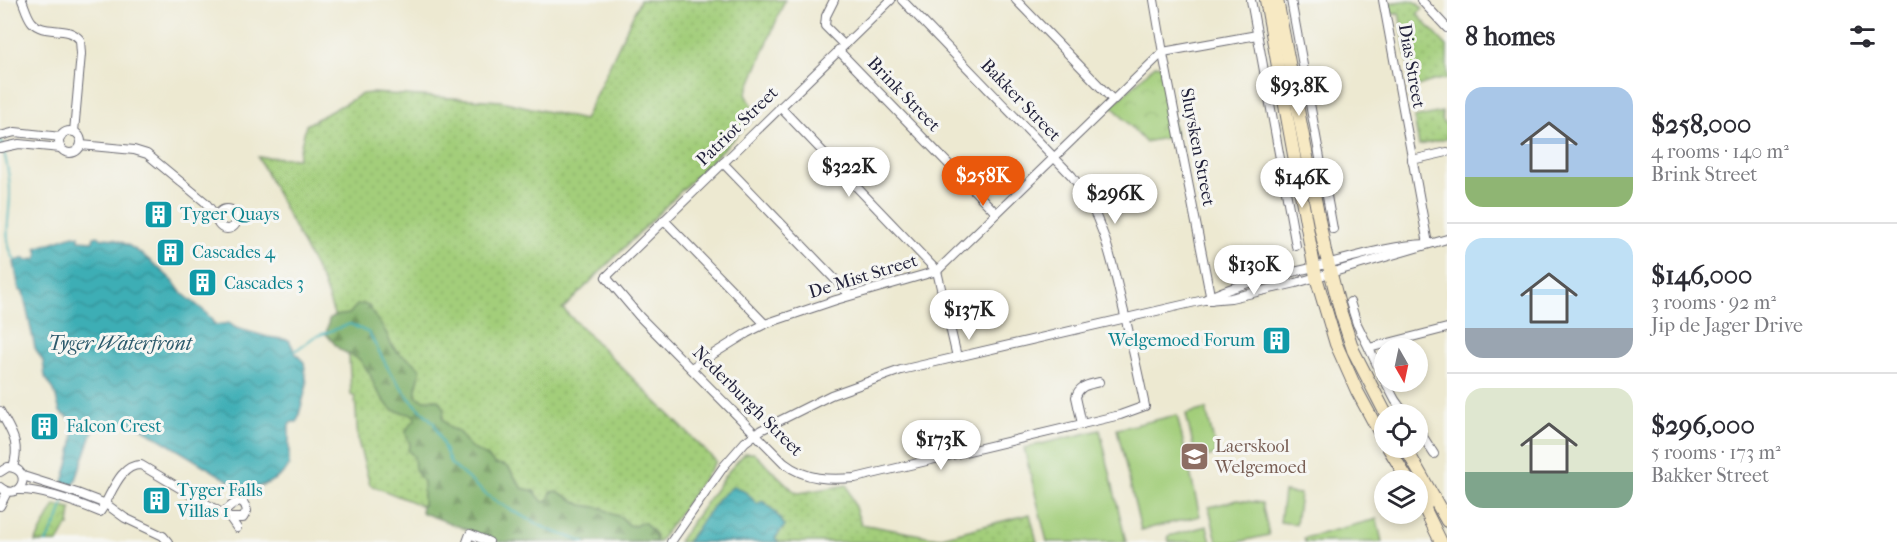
<!DOCTYPE html>
<html lang="en">
<head>
<meta charset="utf-8">
<style>
  :root { --surface:#fff; --page:#f2f2f3; --text:#2b2b33; --muted:#7c7c81; --line:#e1e1e2; --accent:#ea580c }
  body { margin:0; font-family:"IM FELL French Canon",serif; background:var(--page); color:var(--text); height:100vh; display:flex; flex-direction:column; font-size:22px; white-space:nowrap }
  * { box-sizing:border-box; margin:0 }
  p { font-size:20px; color:var(--muted) }
  .icon { flex:none; width:33px; height:33px; fill:none; stroke:currentColor; stroke-width:2; stroke-linecap:round; stroke-linejoin:round }
  .map { position:relative; flex:1; overflow:hidden }
  .details { display:flex; flex-direction:column; background:var(--surface); width:450px }
  .details>* { flex:none }
  .needle { width:39px; rotate:171deg }
  .tools { position:absolute; left:1374px; top:338px; display:grid; gap:12px }
  .tools a { display:grid; place-items:center; width:54px; height:54px; border-radius:50%; background:var(--surface); box-shadow:0 3px 9px #0003; font-size:30px }
  .price { position:absolute; translate:-50% -51px; padding:0 14px; border-radius:21px; background:#fff; color:#222; font-size:20px; line-height:39px; filter:drop-shadow(0 2px 3px #0008) }
  .price::after { content:''; position:absolute; left:50%; top:36px; width:18px; height:14px; margin-left:-9px; background:inherit; clip-path:polygon(0 0,100% 0,50% 100%) }
  .price.selected { background:var(--accent); color:#fff }
  ul { padding:0; list-style:none }
  li { display:flex; align-items:center; gap:18px; height:150px; padding:0 18px }
  li+li { border-top:2px solid var(--line) }
  li span { display:grid; place-items:center; flex:none; width:168px; height:120px; border-radius:18px; color:#555 }
  li>.icon { margin-inline-start:auto }
  span .icon { width:72px; height:72px; fill:#fffc; stroke-width:1 }
  li b { font-size:26px }
  h2 { display:flex; justify-content:space-between; align-items:center; height:72px; padding:0 18px; font-size:26px }
  main { display:flex; flex:1; min-height:0 }
  .map>svg:first-child { display:block }
  .grass { fill:url(#grass-dots); stroke:#62785a; stroke-width:1.5 }
  .forest { fill:url(#forest-firs); stroke:#526a52; stroke-width:1.5 }
  .park { fill:url(#park-crowns); stroke:#62785a; stroke-width:1.5 }
  .pitch { fill:#a3ce7a; stroke:#62785a; stroke-width:1.5 }
  .water { fill:url(#water-waves); stroke:#2f6878; stroke-width:1.5 }
  .lines { fill:none; stroke-linecap:round; stroke-linejoin:round }
  .stream { stroke:#3caeb5; stroke-width:2 }
  .minor-casing { stroke:#696870; stroke-width:10 }
  .secondary-casing { stroke:#696870; stroke-width:14 }
  .minor { stroke:#fff; stroke-width:8 }
  .secondary { stroke:#f7e9c3; stroke-width:12 }
  .labels { text-anchor:middle; stroke-width:6; stroke-linejoin:round; paint-order:stroke }
  .street-label { font-size:18px; fill:#22223b; stroke:#f6f6f2 }
  .culture-label { font-size:18px; fill:#0d838f; stroke:#f6f6f2; text-anchor:start }
  .education-label { font-size:18px; fill:#785e54; stroke:#f6f6f2; text-anchor:start }
  .water-label { font-size:20px; font-style:italic; fill:#2c5a6c; stroke:#f6f6f2 }
</style>
</head>
<body>
<main>
<div class="map">
<svg width="1447" height="542" viewBox="0 0 1447 542">
  <defs>
    <pattern id="grass-dots" width="8" height="8" patternUnits="userSpaceOnUse" patternTransform="scale(1.5)"><rect width="8" height="8" fill="#a3ce7a"/><path d="M2 2h.1M6 6h.1" fill="none" stroke="#8cb16a" stroke-width="1.8" stroke-linecap="round"/></pattern>
    <pattern id="forest-firs" width="22" height="20" patternUnits="userSpaceOnUse" patternTransform="scale(1.5)"><rect width="22" height="20" fill="#82b16a"/><path d="M5 1l3.5 6h-7zM16 11l3.5 6h-7z" fill="#6a9058"/></pattern>
    <pattern id="park-crowns" width="20" height="18" patternUnits="userSpaceOnUse" patternTransform="scale(1.5)"><rect width="20" height="18" fill="#a3ce7a"/><path d="M2 6a3 3 0 1 1 6 0M12 15a3 3 0 1 1 6 0" fill="none" stroke="#8cb16a"/></pattern>
    <pattern id="water-waves" width="16" height="10" patternUnits="userSpaceOnUse" patternTransform="scale(1.5)"><rect width="16" height="10" fill="#3caeb5"/><path d="M0 5q4-4 8 0t8 0" fill="none" stroke="#328d94"/></pattern>
  </defs>
  <rect width="100%" height="100%" fill="#f6f6f2"/>
  <filter id="ink" filterUnits="userSpaceOnUse"><feTurbulence type="fractalNoise" baseFrequency=".0167" numOctaves="2"/><feDisplacementMap in="SourceGraphic" scale="12" xChannelSelector="R" yChannelSelector="G"/><feConvolveMatrix kernelMatrix="1 2 1 2 8 2 1 2 1" color-interpolation-filters="sRGB"/></filter>
  <filter id="wash" filterUnits="userSpaceOnUse"><feTurbulence type="fractalNoise" baseFrequency=".008" numOctaves="4" result="noise"/><feDisplacementMap in="SourceGraphic" scale="24" xChannelSelector="R" yChannelSelector="G"/><feGaussianBlur stdDeviation="1.35" result="paint"/><feColorMatrix in="noise" values="0 0 0 0 0 0 0 0 0 0 0 0 0 0 0 0 0 1.4 0 .05"/><feComposite in="paint" operator="in"/></filter>
  <g filter="url(#wash)">
    <rect width="100%" height="100%" fill="#ede9d1"/>
    <g class="grass">
      <polygon points="640,0 785,0 746,94 757,115 563,309 716,461 659,542 512,542 370,485 358,441 355,397 351,395 349,357 323,283 258,157 298,158 306,125 362,94 371,93 501,101 584,120"/>
      <path d="M1410,0L1416,2L1423,9L1417,14L1447,46V79C1434,78 1426,85 1413,87L1399,13L1391,14L1389,3Z"/>
      <polygon points="1442,112 1442,121 1447,125 1447,139 1419,145 1414,118"/>
      <polygon points="745,453 754,453 795,492 799,493 847,485 861,524 938,538 1030,514 1037,542 678,542 727,473"/>
    </g>
    <path class="forest" d="M363,304L369,306C373,316 380,322 385,331C389,336 389,343 394,348C402,358 413,358 420,369C421,379 414,386 416,396L424,400L436,399L441,402L444,408L443,419L450,428L458,431L471,448L487,456L495,464L504,465L509,468L522,488L534,491L543,502L548,501L551,492L557,491L582,505L602,508L612,514L621,517L629,525L635,526L640,523H645L655,534L656,542H500L423,513L421,510L423,505V482L415,469L414,457L408,450L410,444C404,432 404,430 415,420L414,415L392,410L388,406L375,388L370,374L359,359L340,350L326,334L329,319L334,316L349,314L357,305Z"/>
    <g class="park">
      <polygon points="1155,65 1161,66 1176,136 1145,142 1112,106"/>
      <polygon points="55,505 71,509 69,526 67,526 58,542 35,542"/>
    </g>
    <g class="pitch">
      <polygon points="1206,409 1217,454 1196,459 1186,414"/>
      <polygon points="1177,415 1200,516 1141,530 1117,429"/>
      <polygon points="1100,430 1126,542 1047,542 1024,448"/>
      <polygon points="1284,492 1300,494 1296,524 1280,522"/>
      <polygon points="1237,500 1262,503 1269,535 1238,542 1217,542 1209,507"/>
      <polygon points="1377,519 1382,542 1305,542 1304,538"/>
      <polygon points="1207,526 1211,542 1169,542 1168,536"/>
    </g>
    <g class="water">
      <path d="M73,235L79,236V240L93,241L94,237L98,236L102,239C122,233 158,267 173,281C176,285 178,289 181,292C195,305 205,308 215,325L229,323L236,328L268,337L289,340L296,354L304,362L305,369L307,385L297,422H292L289,425V466C278,482 262,486 244,490L135,424C122,421 105,421 94,429L74,485L63,482C67,467 81,430 68,417C65,415 62,415 60,412L54,390L45,377L43,361L35,348L23,292L19,290L14,262L24,258L27,260L36,259L38,254L36,248Z"/>
      <path d="M734,486L747,493L757,504L762,501C772,507 778,515 785,526L775,538L778,542H687L719,498Z"/>
    </g>
    <g class="lines">
      <g class="stream">
        <path d="M1,140C5,156 10,174 10,191C11,214 1,240 15,260"/>
        <polyline points="295,351 314,337 350,324 369,333 390,372 410,399 434,423 451,464 488,496 507,508 549,530 584,542"/>
        <polyline points="46,542 59,518 64,501"/>
      </g>
    </g>
  </g>
  <g filter="url(#ink)">
    <g class="lines">
      <defs>
        <g id="minor">
          <path d="M22,0C25,7 27,16 32,22C44,36 68,24 80,40L81,54L74,132"/>
          <polyline points="834,0 826,16 825,26 844,45"/>
          <path d="M891,0L606,277L639,316L784,463C806,480 829,480 855,478L1120,415L1145,406C1138,373 1131,340 1123,308C1112,261 1103,215 1072,176L902,0"/>
          <polyline points="1016,0 1113,100"/>
          <polyline points="1154,0 1164,59 1211,300"/>
          <polyline points="1251,0 1296,246"/>
          <polyline points="1291,0 1333,229"/>
          <polyline points="1383,0 1428,244"/>
          <polyline points="1421,0 1447,28"/>
          <polyline points="838,50 996,213"/>
          <polyline points="780,107 937,271 957,357"/>
          <circle cx="70" cy="142" r="11"/>
          <polyline points="0,136 15,132 61,137"/>
          <polyline points="81,145 134,150 147,154 205,202 217,217"/>
          <polyline points="0,148 19,144 61,148"/>
          <polyline points="1412,160 1447,152"/>
          <polyline points="723,163 850,295"/>
          <circle cx="227" cy="219" r="10"/>
          <polyline points="664,220 765,324"/>
          <polyline points="1207,300 1231,298 1296,283 1447,239"/>
          <polyline points="1350,302 1357,324 1369,348"/>
          <polyline points="691,368 747,333 765,324 836,300 937,271 1163,52 1257,35"/>
          <polyline points="1384,380 1369,348 1447,328"/>
          <polyline points="1385,381 1395,400 1405,414"/>
          <path d="M0,411C11,432 21,443 13,467"/>
          <path d="M1082,424L1076,397C1079,385 1089,385 1099,382"/>
          <polyline points="1418,429 1434,454"/>
          <path d="M0,472L8,467C35,469 20,504 0,487"/>
          <polyline points="23,476 77,493 106,504 125,518 163,536 168,542"/>
          <path d="M18,490C41,489 78,503 100,512C111,497 119,464 141,465L230,518L237,528"/>
          <polyline points="0,506 7,492"/>
          <path d="M222,513C231,508 242,491 247,511L243,518H231"/>
          <polyline points="467,542 470,534 489,542"/>
          <path d="M671,542L724,466L745,442L761,430L831,395L901,370L1204,300C1236,283 1275,277 1310,268C1349,259 1388,245 1428,244"/>
        </g>
        <g id="secondary">
          <polyline points="1266,0 1316,277 1336,344 1357,391 1384,441"/>
          <polyline points="1277,0 1325,251 1341,313 1353,350 1386,414"/>
          <polyline points="1388,447 1408,480"/>
          <polyline points="1405,447 1447,521"/>
          <polyline points="1423,487 1428,500 1425,508"/>
          <polyline points="1418,495 1441,542"/>
        </g>
      </defs>
      <use href="#minor" class="minor-casing"/>
      <use href="#secondary" class="secondary-casing"/>
      <use href="#minor" class="minor"/>
      <use href="#secondary" class="secondary"/>
    </g>
  </g>
  <defs>
    <symbol id="building-square" viewBox="-11 -11 22 22"><rect x="-9" y="-9" width="18" height="18" rx="4" fill="#0f9aa8" stroke="#f6f6f2"/><path d="M-4-6H4V6H1V3H-1V6H-4ZM-2.5-4.3h1.7v1.8h-1.7ZM.8-4.3h1.7v1.8H.8ZM-2.5-1h1.7V.8h-1.7ZM.8-1h1.7V.8H.8Z" fill="#fff"/></symbol>
    <symbol id="school-square" viewBox="-11 -11 22 22"><rect x="-9" y="-9" width="18" height="18" rx="4" fill="#8d6e63" stroke="#f6f6f2"/><path d="M0-5L7-2L0 1L-7-2ZM-4 1L0 2.5L4 1V4Q0 6-4 4Z" fill="#fff"/></symbol>
  </defs>
  <g fill-rule="evenodd">
    <use href="#building-square" x="142" y="198" width="33" height="33"/>
    <use href="#building-square" x="154" y="236" width="33" height="33"/>
    <use href="#building-square" x="186" y="266" width="33" height="33"/>
    <use href="#building-square" x="1260" y="324" width="33" height="33"/>
    <use href="#building-square" x="28" y="410" width="33" height="33"/>
    <use href="#school-square" x="1178" y="440" width="33" height="33"/>
    <use href="#building-square" x="140" y="484" width="33" height="33"/>
  </g>
  <g class="labels">
    <g class="street-label">
      <text transform="translate(1412 66) rotate(80)" y="6">Dias Street</text>
      <text transform="translate(904 94) rotate(46)" y="6">Brink Street</text>
      <text transform="translate(1021 100) rotate(46)" y="6">Bakker Street</text>
      <text transform="translate(737 126) rotate(-44)" y="6">Patriot Street</text>
      <text transform="translate(1198 147) rotate(79)" y="6">Sluysken Street</text>
      <text transform="translate(863 276) rotate(-17)" y="6">De Mist Street</text>
      <text transform="translate(748 401) rotate(45)" y="6">Nederburgh Street</text>
    </g>
    <g class="culture-label">
      <text x="180" y="220">Tyger Quays</text>
      <text x="192" y="258">Cascades 4</text>
      <text x="224" y="289">Cascades 3</text>
      <text x="1255" y="346" text-anchor="end">Welgemoed Forum</text>
      <text x="66" y="432">Falcon Crest</text>
      <text x="177" y="496">Tyger Falls<tspan x="177" dy="21">Villas 1</tspan></text>
    </g>
    <g class="education-label">
      <text x="1215" y="452">Laerskool<tspan x="1215" dy="21">Welgemoed</tspan></text>
    </g>
    <g class="water-label">
      <text x="120" y="350">Tyger Waterfront</text>
    </g>
  </g>
</svg>
<div class="tools">
<a><svg class="needle" viewBox="-14 -14 28 28"><path d="M0-13l5 13h-10z" fill="#e53935"/><path d="M0 13l5-13h-10z" fill="#7c7c81"/></svg></a>
<a><svg class="icon" aria-label="locate" viewBox="0 0 24 24"><circle cx="12" cy="12" r="6"/><path d="M12 2v4M12 18v4M2 12h4M18 12h4"/></svg></a>
<a><svg class="icon" aria-label="layers" viewBox="0 0 24 24"><path d="M12 4l9 5-9 5-9-5zM3 14l9 5 9-5"/></svg></a>
</div>
<b class="price" style="left:1299px;top:117px">$93.8K</b>
<b class="price" style="left:849px;top:198px">$322K</b>
<b class="price selected" style="left:983px;top:207px">$258K</b>
<b class="price" style="left:1302px;top:209px">$146K</b>
<b class="price" style="left:1115px;top:225px">$296K</b>
<b class="price" style="left:1254px;top:296px">$130K</b>
<b class="price" style="left:969px;top:341px">$137K</b>
<b class="price" style="left:941px;top:471px">$173K</b>
</div>
<section class="details">
<h2>8 homes<svg class="icon" aria-label="filters" viewBox="0 0 24 24"><path d="M4 7h16M4 17h16"/><circle cx="9" cy="7" r="2"/><circle cx="15" cy="17" r="2"/></svg></h2>
<ul>
<li><span style="background:linear-gradient(#a9c7e8 75%,#8fb573 0)"><svg class="icon" aria-label="home" viewBox="0 0 24 24"><path d="M3 11l9-7 9 7M6 9v11h12V9"/></svg></span><div><b>$258,000</b><p>4 rooms · 140 m²</p><p>Brink Street</p></div></li>
<li><span style="background:linear-gradient(#bfe0f5 75%,#9aa5b1 0)"><svg class="icon" aria-label="home" viewBox="0 0 24 24"><path d="M3 11l9-7 9 7M6 9v11h12V9"/></svg></span><div><b>$146,000</b><p>3 rooms · 92 m²</p><p>Jip de Jager Drive</p></div></li>
<li><span style="background:linear-gradient(#dfe7d0 70%,#7fa58c 0)"><svg class="icon" aria-label="home" viewBox="0 0 24 24"><path d="M3 11l9-7 9 7M6 9v11h12V9"/></svg></span><div><b>$296,000</b><p>5 rooms · 173 m²</p><p>Bakker Street</p></div></li>
</ul>
</section>
</main>
</body>
</html>
